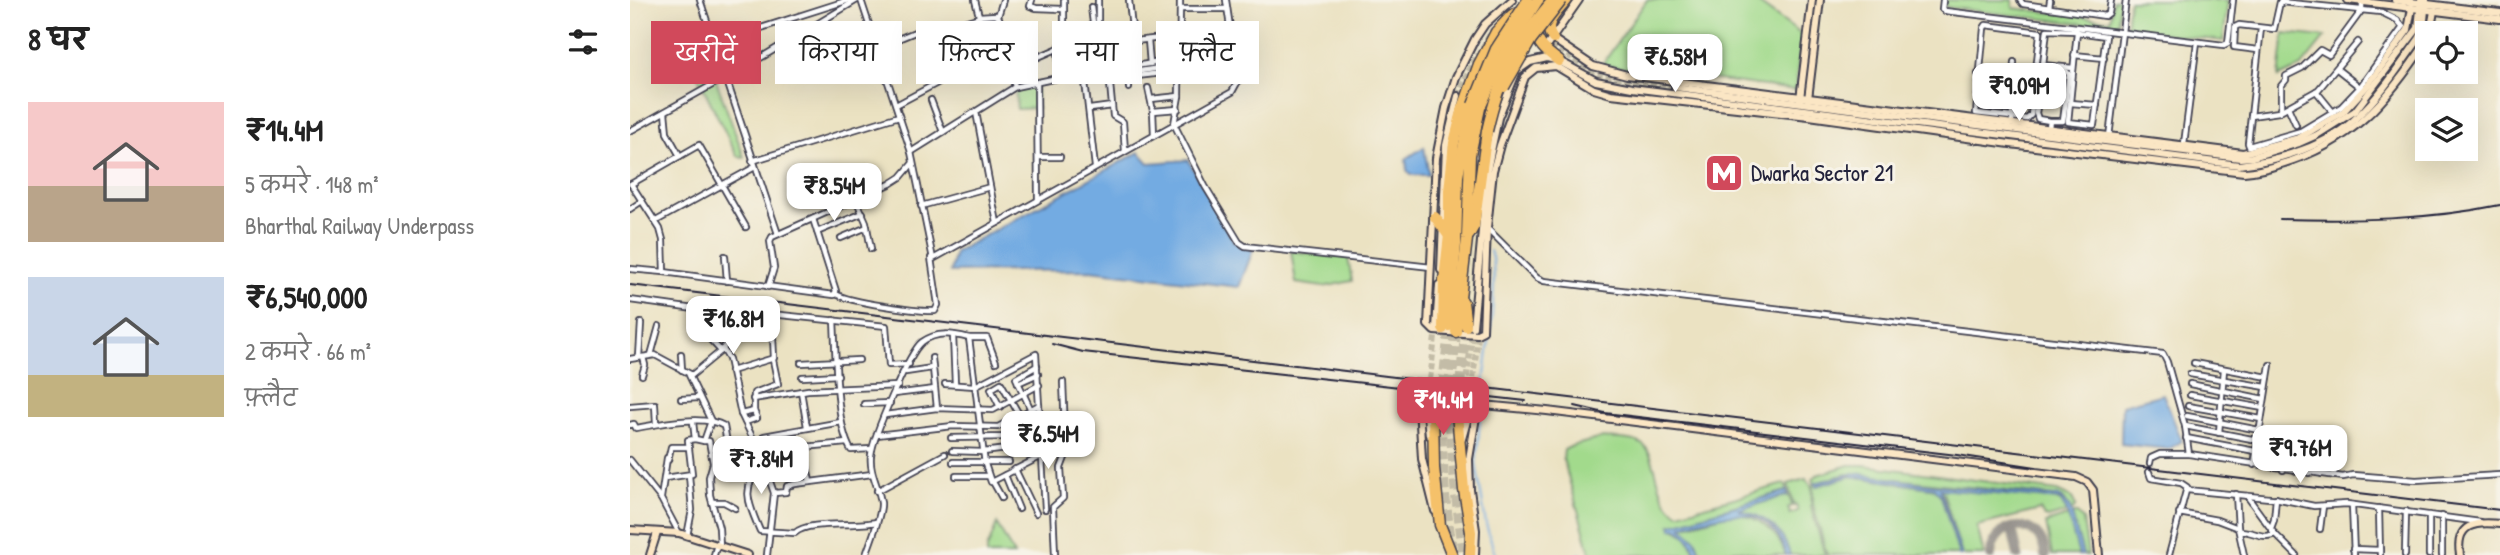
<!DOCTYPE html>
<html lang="hi">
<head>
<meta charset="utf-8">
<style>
  :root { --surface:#fff; --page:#f6f6f6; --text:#222; --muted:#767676; --accent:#d1495b }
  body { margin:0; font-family:"Patrick Hand","Playpen Sans Deva",sans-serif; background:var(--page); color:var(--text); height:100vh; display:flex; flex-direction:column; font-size:26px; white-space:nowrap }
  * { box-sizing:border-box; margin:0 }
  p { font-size:23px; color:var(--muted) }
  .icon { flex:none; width:38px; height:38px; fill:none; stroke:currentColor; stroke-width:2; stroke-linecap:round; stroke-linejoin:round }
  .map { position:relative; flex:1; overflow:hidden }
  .side { display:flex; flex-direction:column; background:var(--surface); width:630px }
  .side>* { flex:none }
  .banner { position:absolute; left:21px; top:21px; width:665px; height:63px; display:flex; gap:14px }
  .buttons { position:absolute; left:1785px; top:21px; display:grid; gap:14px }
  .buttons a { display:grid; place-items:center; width:63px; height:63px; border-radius:0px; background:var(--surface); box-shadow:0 7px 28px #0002; font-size:35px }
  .price { position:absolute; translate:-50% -60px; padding:0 16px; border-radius:14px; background:#fff; color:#222; font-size:23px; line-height:46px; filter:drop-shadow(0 2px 4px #0008) }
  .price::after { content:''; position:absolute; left:50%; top:42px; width:21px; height:16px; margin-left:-10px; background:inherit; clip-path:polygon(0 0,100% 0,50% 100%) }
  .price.active { background:var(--accent); color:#fff }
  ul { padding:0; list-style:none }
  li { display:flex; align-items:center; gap:21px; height:175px; padding:0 28px }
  li span { display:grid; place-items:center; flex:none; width:196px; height:140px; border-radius:0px; color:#555 }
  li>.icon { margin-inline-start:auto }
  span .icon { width:84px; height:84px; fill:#fffc; stroke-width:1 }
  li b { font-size:30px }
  h2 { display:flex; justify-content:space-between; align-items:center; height:84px; padding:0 28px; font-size:30px }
  .pill { padding:0 24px; border-radius:0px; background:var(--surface); box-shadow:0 7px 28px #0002; font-size:24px; line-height:63px }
  .pill.active { background:var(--accent); color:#fff }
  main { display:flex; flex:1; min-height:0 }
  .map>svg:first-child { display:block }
  .green { fill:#a2da8c; stroke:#627e64; stroke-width:2 }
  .water { fill:#73abe2; stroke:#4a668e; stroke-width:2 }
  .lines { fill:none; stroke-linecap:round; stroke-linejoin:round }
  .stream { stroke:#73abe2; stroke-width:2 }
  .taxiway { stroke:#86827e; stroke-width:10 }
  .secondary-tunnel { stroke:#c3bca7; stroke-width:6; stroke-dasharray:6 3; stroke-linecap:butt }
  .highway-tunnel { stroke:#c3bca7; stroke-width:10; stroke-dasharray:10 5; stroke-linecap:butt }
  .street-casing { stroke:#403f4f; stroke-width:8 }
  .secondary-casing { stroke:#403f4f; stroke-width:10 }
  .highway-casing { stroke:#403f4f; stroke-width:13 }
  .street { stroke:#fff; stroke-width:4.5 }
  .secondary { stroke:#fbe6c4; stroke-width:6 }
  .highway { stroke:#f5c16b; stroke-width:10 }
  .rail { stroke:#22223b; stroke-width:2 }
  .highway-bridge-casing { stroke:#403f4f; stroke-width:13; stroke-linecap:butt }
  .highway-bridge { stroke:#f5c16b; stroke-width:10 }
  .labels { text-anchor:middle; stroke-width:6; stroke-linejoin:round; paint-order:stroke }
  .poi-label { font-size:23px; fill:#22223b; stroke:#f7f3e8; text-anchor:start }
</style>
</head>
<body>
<main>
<section class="side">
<h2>8 घर<svg class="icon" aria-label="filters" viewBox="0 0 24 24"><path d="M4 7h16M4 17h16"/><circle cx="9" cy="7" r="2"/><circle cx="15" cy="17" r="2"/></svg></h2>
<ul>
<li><span style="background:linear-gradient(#f6c9c9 60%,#b9a48a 0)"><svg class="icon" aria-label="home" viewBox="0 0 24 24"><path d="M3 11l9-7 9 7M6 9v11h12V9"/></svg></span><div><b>₹14.4M</b><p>5 कमरे · 148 m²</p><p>Bharthal Railway Underpass</p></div></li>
<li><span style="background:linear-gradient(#c9d6e8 70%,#c2b280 0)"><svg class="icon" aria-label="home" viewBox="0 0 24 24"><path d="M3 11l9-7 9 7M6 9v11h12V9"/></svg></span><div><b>₹6,540,000</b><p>2 कमरे · 66 m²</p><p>फ़्लैट</p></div></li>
</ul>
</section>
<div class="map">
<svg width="1870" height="555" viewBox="0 0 1870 555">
  <rect width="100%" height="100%" fill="#f7f3e8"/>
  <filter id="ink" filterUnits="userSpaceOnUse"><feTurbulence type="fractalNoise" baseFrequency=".0143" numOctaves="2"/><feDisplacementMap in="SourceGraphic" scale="14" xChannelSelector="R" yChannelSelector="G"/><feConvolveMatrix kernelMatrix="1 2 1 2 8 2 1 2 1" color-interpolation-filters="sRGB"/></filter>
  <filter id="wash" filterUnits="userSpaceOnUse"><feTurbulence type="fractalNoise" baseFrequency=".00686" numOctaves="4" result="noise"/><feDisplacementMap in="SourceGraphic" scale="28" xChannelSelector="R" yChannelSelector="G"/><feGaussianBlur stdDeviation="1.57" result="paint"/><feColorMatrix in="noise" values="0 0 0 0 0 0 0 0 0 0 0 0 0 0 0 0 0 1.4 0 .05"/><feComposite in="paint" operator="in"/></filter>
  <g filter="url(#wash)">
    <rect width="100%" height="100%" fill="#ebe2c2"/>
    <g class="green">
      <polygon points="1017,0 1124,0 1172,35 1165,90 972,65"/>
      <polygon points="1316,0 1383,0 1383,8 1480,20 1483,0 1490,0 1487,28 1315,7"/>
      <polygon points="1499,0 1598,0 1593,41 1496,29"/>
      <polygon points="67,28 114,157 107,156 48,36"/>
      <polygon points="1654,33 1695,37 1671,67 1649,77"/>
      <polygon points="407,83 407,108 387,109 385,87"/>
      <polygon points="661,251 718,258 722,281 693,287 666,283"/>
      <path d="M971,438C982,439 1000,438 1010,443C1030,452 1023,502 1049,513L1154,484L1156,486L1162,506L1158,508L1160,514L1168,511L1166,505L1164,506L1158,484L1176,479L1182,487L1181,507L1195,555H1160C1152,529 1133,514 1106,510L1157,495L1156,491L1041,525L1059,538L1066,555H961L933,459L934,450L942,446Z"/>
      <polygon points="1219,465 1233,465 1427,491 1442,498 1446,506 1442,511 1418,518 1414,517 1410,510 1347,526 1354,555 1332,555 1314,495 1310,489 1422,498 1433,503 1437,512 1440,508 1434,500 1426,496 1216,474 1185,483 1187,486 1221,476 1306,489 1311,496 1329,555 1197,555 1183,505 1183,479 1187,475"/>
      <path d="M1103,513C1130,517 1147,530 1156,555H1131L1108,550L1071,555L1067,543L1052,527Z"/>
      <polygon points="1444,514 1447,514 1453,520 1458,555 1453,555 1442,515 1439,516 1449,555 1422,555 1416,523"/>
      <polygon points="367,524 384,555 357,555 357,549"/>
    </g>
    <g class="water">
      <polygon points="794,147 799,175 781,175 777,170 776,159"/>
      <polygon points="509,152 519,163 558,160 604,242 623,250 609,287 460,270 320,272 325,252"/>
      <polygon points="1533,394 1552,441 1539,449 1491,444 1492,405"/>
      <polygon points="1224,473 1305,485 1429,497 1440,508 1453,555 1449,555 1436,509 1429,500 1310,489 1332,555 1329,555 1311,496 1304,488 1221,476 1186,486 1185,483"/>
      <path d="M1157,491L1158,495L1108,510C1134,515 1153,529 1160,555H1156C1141,499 1093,514 1052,526L1065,539L1071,555H1066C1063,543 1058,534 1047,528L1042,529L1041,525Z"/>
    </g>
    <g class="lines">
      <g class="stream">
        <path d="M854,384C857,353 870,277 860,251"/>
        <polyline points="853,392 853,391"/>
        <polyline points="851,409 846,464 856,524 865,555"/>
        <polyline points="947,555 951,554"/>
      </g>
      <g class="taxiway">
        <polyline points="1382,529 1388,555"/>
        <path d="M1361,555C1363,518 1413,517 1415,555"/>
      </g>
    </g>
  </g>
  <g filter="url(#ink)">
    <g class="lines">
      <g class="secondary-tunnel">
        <polyline points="907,35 971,77 1045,87"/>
        <polyline points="828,96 839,71 863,29"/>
        <polyline points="797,406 806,328"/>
        <polyline points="832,413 843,329"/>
        <polyline points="839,414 849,327"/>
      </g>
      <g class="highway-tunnel">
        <polyline points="819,331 810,411 815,497 822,550"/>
        <polyline points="826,332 819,411 826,496 834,555"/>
        <polyline points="827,414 836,326"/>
      </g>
      <defs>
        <g id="street">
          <polyline points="70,0 148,234"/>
          <polyline points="231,0 281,152 303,259 602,92 608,81 596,0"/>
          <polyline points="345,0 349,16 366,15 369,18 385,87"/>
          <polyline points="402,0 400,6 406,8 433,9"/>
          <polyline points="468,0 468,36"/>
          <polyline points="499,0 505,58"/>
          <polyline points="550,0 549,96 544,124 575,186 609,242 615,246 801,267"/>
          <polyline points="1313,0 1312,9 1315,11 1594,45 1598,43 1603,0"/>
          <polyline points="1390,0 1393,4 1475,16 1479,13 1481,0"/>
          <polyline points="461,7 463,23 467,25"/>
          <polyline points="1419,8 1420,0"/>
          <polyline points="550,9 597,9"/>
          <polyline points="368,16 373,0"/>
          <polygon points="1447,32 1476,36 1464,125 1438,122"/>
          <polyline points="518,40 520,64"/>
          <polyline points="84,43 219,0"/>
          <polyline points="478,44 550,36"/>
          <polyline points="246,48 285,32 296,29 308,30 350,17"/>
          <polyline points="428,50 430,78"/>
          <polyline points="1628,50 1604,47 1605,27 1609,25 1644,29 1650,2 1751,12 1767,20 1773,27 1730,87 1711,107 1671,131 1619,146 1618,143 1631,28"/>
          <polyline points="550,55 604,62"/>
          <polyline points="1444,55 1474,58"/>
          <polyline points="380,66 399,61 429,48 434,37 434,0"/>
          <polyline points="1443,68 1413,65 1417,30 1447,31"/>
          <polyline points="1707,69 1731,88"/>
          <polyline points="454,73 465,167"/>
          <polyline points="497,73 550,65"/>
          <polyline points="1348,74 1362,76"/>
          <polyline points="507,76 550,71"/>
          <polyline points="1383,82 1384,62"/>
          <polyline points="407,83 408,199"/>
          <polyline points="480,84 483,116 493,122 495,151"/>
          <polyline points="499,88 498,67 550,59"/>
          <polyline points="518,88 523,111 524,135"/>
          <polyline points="1686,91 1703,112"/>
          <polyline points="521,99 549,96"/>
          <polyline points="301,100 313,132"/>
          <polyline points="1440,103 1467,105"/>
          <polyline points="266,105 328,72 304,31"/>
          <polyline points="1658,107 1666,125"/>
          <polyline points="460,109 482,106"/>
          <polyline points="523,111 548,109"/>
          <polyline points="1650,111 1688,90 1728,42"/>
          <polyline points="35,112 37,133 50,156"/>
          <polyline points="346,112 367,223"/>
          <polyline points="1621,116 1649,112 1651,106 1651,86 1656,80 1656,76 1672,68 1690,50 1699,55 1732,10 1732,0"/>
          <polyline points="1382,122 1382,117 1397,119 1401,115 1410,34 1410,32 1356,25 1354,28 1346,113 1382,117 1383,82 1405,85"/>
          <path d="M1419,127L1420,121L1408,119L1406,113L1413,72C1420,67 1434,68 1439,74L1433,121H1420"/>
          <polyline points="0,131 132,57 227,0"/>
          <polyline points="1479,137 1496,0"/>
          <polyline points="1554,144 1567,42"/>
          <polyline points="281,152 385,87 484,66 477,44 468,36 434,37"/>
          <polyline points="409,157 430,157"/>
          <polyline points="122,161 269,116"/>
          <polyline points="1,184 69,145 116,227"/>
          <polyline points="226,199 236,222 241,249"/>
          <polyline points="291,206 360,187"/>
          <polyline points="0,209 12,201"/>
          <polyline points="26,221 125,167"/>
          <polyline points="857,228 907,278 914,281 1533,354 1537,362 1555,426 1559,454 1530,454 1521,458 1520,463"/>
          <polyline points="187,232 233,213"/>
          <polyline points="211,238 237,227"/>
          <polyline points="95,256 97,281"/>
          <polyline points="0,269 34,272 33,240 30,229 1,184"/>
          <polyline points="34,272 204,295 206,291 183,219"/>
          <polyline points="138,287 144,268 140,241 142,237 260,184 271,177 282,164"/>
          <path d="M206,294C218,302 290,312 305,311L308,305L301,258"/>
          <polyline points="0,300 64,309"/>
          <polyline points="64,307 65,331 75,334 91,351"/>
          <polyline points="141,314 256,326 259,365 279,364"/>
          <path d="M204,320C206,353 205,424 221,450L242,449"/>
          <polyline points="323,335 325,384"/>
          <polyline points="339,338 357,338 366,362"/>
          <polyline points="93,349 99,359 111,414 130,453 144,493 137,555"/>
          <polyline points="51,354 52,370"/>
          <polyline points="21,355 29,326"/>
          <polyline points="9,357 11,323"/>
          <polyline points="302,358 307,408"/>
          <path d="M0,359L25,355L62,375L91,351L120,313C126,310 137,311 142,316L144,358L101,371"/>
          <polyline points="171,363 229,360"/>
          <polyline points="1564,363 1638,377"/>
          <polyline points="276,372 302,368"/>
          <polyline points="1560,374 1636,387"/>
          <polyline points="12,375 15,365 13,357"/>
          <polyline points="59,375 81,421 74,441 79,441 83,463 79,477 80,495 89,528 90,546"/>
          <polyline points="172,377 208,375"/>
          <polyline points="388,383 408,374"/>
          <polyline points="315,384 345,386 406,354 415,509"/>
          <polyline points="1560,384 1634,399"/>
          <polyline points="171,391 177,427"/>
          <polyline points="264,394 305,389"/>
          <polyline points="1560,395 1633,408"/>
          <polyline points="51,399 69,398"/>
          <polyline points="123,399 178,390 268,386"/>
          <polyline points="234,404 260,403"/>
          <polyline points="0,406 25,404 26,423"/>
          <polyline points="1558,406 1631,419"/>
          <polyline points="370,407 361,389 371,383 390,416"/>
          <polyline points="401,410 386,378 407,366"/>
          <polyline points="111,414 124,411 124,393 148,384 143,360"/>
          <polyline points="255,415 307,408 363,410 409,385"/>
          <polyline points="1557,416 1629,430"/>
          <polyline points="63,422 65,439 74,441"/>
          <polyline points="115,422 127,418 124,411"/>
          <polyline points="211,422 134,436 144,451 171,443 174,447 217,443"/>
          <path d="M0,425L4,424L6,428C28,424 74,414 94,426L100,459L130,465"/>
          <polyline points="1555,426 1627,440"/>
          <polyline points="1589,433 1594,369"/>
          <polyline points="247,435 323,426 368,427 409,405"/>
          <polyline points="321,438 377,437 410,421"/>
          <polyline points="1556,438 1625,451"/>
          <polyline points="322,451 353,452 385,448 411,436"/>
          <polyline points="1692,451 1692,474"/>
          <polyline points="1559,454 1713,477 1723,475 1786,480 1870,475"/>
          <polyline points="0,460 31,499 49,533"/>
          <polyline points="38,460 41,447 58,447"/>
          <polyline points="176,460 180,482"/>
          <polyline points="323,462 379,462"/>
          <path d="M131,465C110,489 119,504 130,531L165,533C178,520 225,527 246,522"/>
          <polyline points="1624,465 1640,365"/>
          <polyline points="1642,467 1642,450"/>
          <polyline points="385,469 406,513"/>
          <polyline points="1653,470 1655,451"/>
          <polyline points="1666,471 1667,450"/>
          <polyline points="1519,472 1521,478 1551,483 1557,487 1539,555"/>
          <polyline points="1679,473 1680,451"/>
          <polyline points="375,475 389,509"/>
          <polyline points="326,476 358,476"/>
          <polyline points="1704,476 1704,451"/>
          <polyline points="35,478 62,474 58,440 65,439"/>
          <polyline points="363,482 372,498"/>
          <polyline points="1557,490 1650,499 1684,506 1717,504 1850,522"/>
          <polyline points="247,491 315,454"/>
          <polyline points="144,493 156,492 157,486 165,484 242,474"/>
          <polyline points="1606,494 1608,528 1614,555"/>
          <polyline points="1617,496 1644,533 1666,555"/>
          <polyline points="31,498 37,458"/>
          <polyline points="82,502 94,502 105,508"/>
          <polyline points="1722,505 1724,555"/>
          <polyline points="1749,508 1750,555"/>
          <polyline points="1549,513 1587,520 1608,528"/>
          <polyline points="1799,515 1799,555"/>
          <polyline points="1812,516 1812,555"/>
          <polyline points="1641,528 1644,520 1646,498"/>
          <polyline points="1690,529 1693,506"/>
          <path d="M1609,531C1622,530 1632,540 1645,534"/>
          <polyline points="57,536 62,510 59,475"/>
          <polyline points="1723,549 1750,550"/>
          <polyline points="84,555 87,544"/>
          <path d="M236,555C240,543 252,514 251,503C249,486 239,473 241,455C243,437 279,352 292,342C307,331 323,334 339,338L355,464L361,482L412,456"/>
          <polyline points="425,555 423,507 433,498 431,468 436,455 433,382"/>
          <polyline points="1775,555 1776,511"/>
        </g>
        <g id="secondary">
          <path d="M882,0L855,24L845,39L826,77L816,108L806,158L798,325L804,331L847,334L853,331L857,228L863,171L870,145L895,77L906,68L926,66L964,89L981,94L1179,116L1380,144L1614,172C1627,171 1639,168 1651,164C1721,144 1758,100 1797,41"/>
          <polyline points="1718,0 1870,19"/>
          <polyline points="1765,0 1870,13"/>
          <polyline points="1800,33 1804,11"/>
          <polyline points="923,39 963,66 997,75 1613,153 1669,138 1713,112 1737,86 1778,30 1782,8"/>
          <polyline points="914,50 949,0"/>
          <polyline points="1045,87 1610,158 1622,157 1669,143 1687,135 1725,111 1788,28 1791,0"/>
          <polyline points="1170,99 1182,0"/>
          <polyline points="1178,99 1190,0"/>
          <polyline points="811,270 816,145 828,96"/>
          <path d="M843,327L858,166L868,118L887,71L900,62L917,58L929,61L966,81L1002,88L1609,165C1650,160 1698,146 1728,116C1752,94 1770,65 1789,39L1793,31L1796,0"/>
          <polyline points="806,328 809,285"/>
          <polyline points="796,408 799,435"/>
          <polyline points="832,425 832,413"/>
          <polyline points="832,439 839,414"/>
          <polyline points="805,511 792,459 789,406 800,400 917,411 1446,477 1457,482 1463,490 1469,555"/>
          <polyline points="0,530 49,533 118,555"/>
          <polyline points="20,555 27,533"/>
          <polyline points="845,555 846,530 840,490 839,459 848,405"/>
          <path d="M1830,555C1825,524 1845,521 1870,524"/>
        </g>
        <g id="highway">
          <path d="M905,29C907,45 917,52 929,61"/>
          <path d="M923,39C911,24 928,12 937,0"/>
          <polyline points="805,217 819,236"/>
          <polyline points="839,235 844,226 857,131"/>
          <polyline points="833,302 836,326"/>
          <polyline points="819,326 826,244 828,176 837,128 843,105"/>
          <polyline points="813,329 814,280 819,235 819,191 824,143 832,111 849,64 866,32 882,15 913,0"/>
          <polyline points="826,332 837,239 840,155 850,108"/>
          <polyline points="803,409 804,468 810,525 822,555"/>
          <polyline points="827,414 834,490 841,532 840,555"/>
        </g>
      </defs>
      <use href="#street" class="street-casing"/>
      <use href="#secondary" class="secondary-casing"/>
      <use href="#highway" class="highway-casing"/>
      <use href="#street" class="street"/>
      <use href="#secondary" class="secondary"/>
      <use href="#highway" class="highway"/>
      <g class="rail">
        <path d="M1650,219C1724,221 1798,220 1870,205"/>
        <polyline points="0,285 1870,510"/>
        <polyline points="422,344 453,352 896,401"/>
        <polyline points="945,406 975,413 1327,455 1406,467"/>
      </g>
      <defs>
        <g id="highway-bridge">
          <polyline points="874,87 901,40 932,0"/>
          <polyline points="843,105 866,49 898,0"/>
          <polyline points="850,108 875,52 908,0"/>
          <path d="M857,131C870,74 885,45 923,0"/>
        </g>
      </defs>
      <use href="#highway-bridge" class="highway-bridge-casing"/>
      <use href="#highway-bridge" class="highway-bridge"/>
    </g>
  </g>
  <defs>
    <symbol id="metro-square" viewBox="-11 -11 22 22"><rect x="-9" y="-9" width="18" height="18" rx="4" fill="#d1495b" stroke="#f7f3e8"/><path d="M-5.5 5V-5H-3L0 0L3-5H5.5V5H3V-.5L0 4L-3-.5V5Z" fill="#fff"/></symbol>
  </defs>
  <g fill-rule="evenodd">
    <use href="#metro-square" x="1072" y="151" width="44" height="44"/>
  </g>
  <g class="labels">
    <g class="poi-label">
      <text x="1121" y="181">Dwarka Sector 21</text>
    </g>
  </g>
</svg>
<div class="buttons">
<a><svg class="icon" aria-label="locate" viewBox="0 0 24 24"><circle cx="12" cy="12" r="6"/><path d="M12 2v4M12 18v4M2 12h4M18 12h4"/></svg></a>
<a><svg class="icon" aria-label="layers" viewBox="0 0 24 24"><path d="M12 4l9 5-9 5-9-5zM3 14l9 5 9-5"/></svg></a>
</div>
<b class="price" style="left:1045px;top:94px">₹6.58M</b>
<b class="price" style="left:1389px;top:123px">₹9.09M</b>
<b class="price" style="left:204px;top:223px">₹8.54M</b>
<b class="price" style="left:103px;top:356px">₹16.8M</b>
<b class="price active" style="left:813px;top:437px">₹14.4M</b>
<b class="price" style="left:418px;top:471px">₹6.54M</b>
<b class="price" style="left:1670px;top:485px">₹9.76M</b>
<b class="price" style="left:131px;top:496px">₹7.84M</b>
<div class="banner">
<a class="pill active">खरीदें</a>
<a class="pill">किराया</a>
<a class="pill">फ़िल्टर</a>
<a class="pill">नया</a>
<a class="pill">फ़्लैट</a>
</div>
</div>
</main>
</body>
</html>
